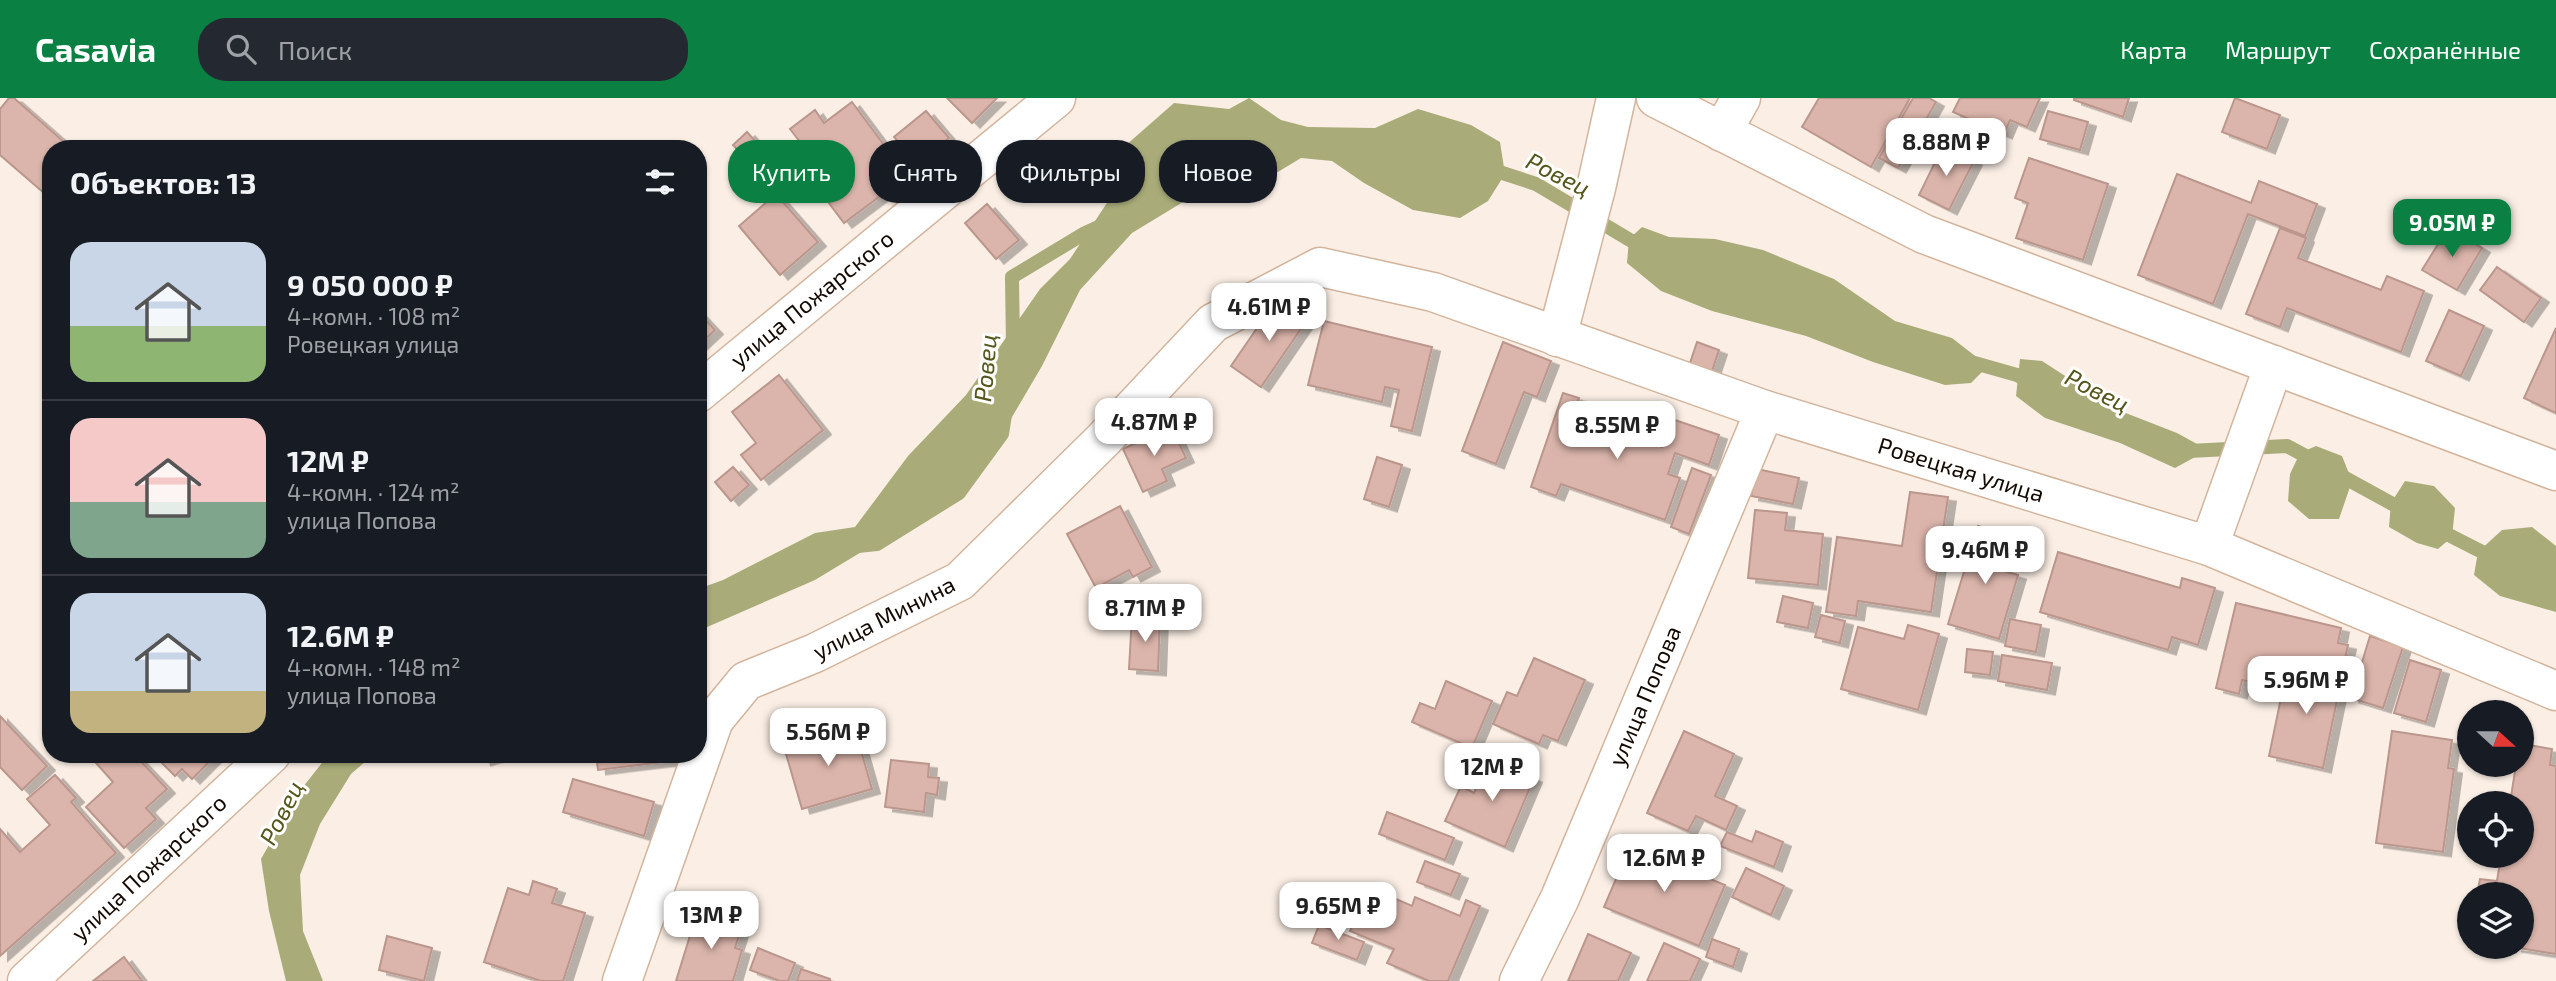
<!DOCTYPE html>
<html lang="ru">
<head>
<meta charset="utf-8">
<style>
  :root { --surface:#171b24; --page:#242831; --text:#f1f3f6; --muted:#9ea1a6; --line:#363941; --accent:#0b8043 }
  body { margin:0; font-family:"Exo 2",sans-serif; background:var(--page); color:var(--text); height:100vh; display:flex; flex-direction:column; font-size:26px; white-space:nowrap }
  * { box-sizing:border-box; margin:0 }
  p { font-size:23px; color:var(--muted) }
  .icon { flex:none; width:38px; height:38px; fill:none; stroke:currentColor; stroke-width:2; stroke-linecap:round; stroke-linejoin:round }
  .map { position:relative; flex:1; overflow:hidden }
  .sheet { position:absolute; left:42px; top:42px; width:665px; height:623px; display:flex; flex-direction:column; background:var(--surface); border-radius:28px; box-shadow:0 2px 5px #0004 }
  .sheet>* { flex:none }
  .banner { position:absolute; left:728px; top:42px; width:665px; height:63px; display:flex; gap:14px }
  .needle { width:46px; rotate:111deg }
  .buttons { position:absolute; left:2457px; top:602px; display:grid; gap:14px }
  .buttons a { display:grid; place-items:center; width:77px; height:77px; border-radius:50%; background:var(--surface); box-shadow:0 2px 5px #0004; font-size:35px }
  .price { position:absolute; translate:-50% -60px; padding:0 16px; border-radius:14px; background:#fff; color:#222; font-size:23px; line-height:46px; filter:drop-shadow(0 2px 4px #0008) }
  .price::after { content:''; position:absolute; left:50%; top:42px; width:21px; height:16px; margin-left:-10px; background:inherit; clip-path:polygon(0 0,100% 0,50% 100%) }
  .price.selected { background:var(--accent); color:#fff }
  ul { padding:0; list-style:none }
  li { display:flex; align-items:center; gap:21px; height:175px; padding:0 28px }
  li+li { border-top:2px solid var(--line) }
  li span { display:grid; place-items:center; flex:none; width:196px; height:140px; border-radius:21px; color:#555 }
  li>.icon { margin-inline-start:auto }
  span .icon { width:84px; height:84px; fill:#fffc; stroke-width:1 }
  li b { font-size:30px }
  h2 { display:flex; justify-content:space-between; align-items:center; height:84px; padding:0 28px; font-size:30px }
  .pill { padding:0 24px; border-radius:28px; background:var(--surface); box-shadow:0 2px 5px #0004; font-size:24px; line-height:63px }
  .pill.selected { background:var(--accent); color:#fff }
  header { display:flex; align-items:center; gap:42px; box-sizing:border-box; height:98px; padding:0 35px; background:var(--accent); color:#fff }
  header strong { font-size:33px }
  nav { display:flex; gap:38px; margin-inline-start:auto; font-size:24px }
  .search { width:490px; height:63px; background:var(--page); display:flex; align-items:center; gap:18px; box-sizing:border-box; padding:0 24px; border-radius:28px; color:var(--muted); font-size:26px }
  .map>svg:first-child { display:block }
  .water { fill:#a9ac79 }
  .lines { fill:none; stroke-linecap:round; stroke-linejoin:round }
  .stream { stroke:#a9ac79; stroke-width:14 }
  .building { fill:#dbb5ab; stroke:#bb968c; stroke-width:2; filter:url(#shadow) }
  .minor-casing { stroke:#d3b59e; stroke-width:41 }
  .minor { stroke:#fff; stroke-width:38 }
  .labels { text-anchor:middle; stroke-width:6; stroke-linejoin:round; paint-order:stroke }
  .street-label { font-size:23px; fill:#130903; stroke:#fff }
  .water-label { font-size:24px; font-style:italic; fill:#55561c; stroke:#fff }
</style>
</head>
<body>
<header>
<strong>Casavia</strong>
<div class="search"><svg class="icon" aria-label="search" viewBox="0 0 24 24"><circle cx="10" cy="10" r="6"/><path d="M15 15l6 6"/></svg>Поиск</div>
<nav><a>Карта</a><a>Маршрут</a><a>Сохранённые</a></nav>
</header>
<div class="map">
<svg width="2556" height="883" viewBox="0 0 2556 883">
  <defs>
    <filter id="shadow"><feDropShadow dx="8" dy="4.5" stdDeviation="0" flood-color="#0004"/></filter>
  </defs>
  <rect width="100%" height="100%" fill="#fbefe5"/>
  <g class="water">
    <polygon points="1249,0 1281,22 1308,29 1375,30 1418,11 1471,27 1500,44 1505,76 1488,103 1460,120 1413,112 1364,85 1332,63 1301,60 1263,83 1240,82 1183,104 1132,135 1080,192 1042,268 1002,336 959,395 815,482 698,533 698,491 723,482 815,435 855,429 908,358 966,297 1040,191 1070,161 1126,76 1125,48 1174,5 1229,11"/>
    <polygon points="1642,129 1669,139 1715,141 1763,152 1834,181 1895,223 1952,240 1988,268 1971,285 1945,287 1873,264 1806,238 1712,213 1661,193 1627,165 1629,141"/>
    <polygon points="2020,261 2042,263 2118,312 2177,335 2208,352 2175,370 2120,345 2045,320 2016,298"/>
    <polygon points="2316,348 2342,358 2352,383 2339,421 2309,421 2288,403 2290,376 2300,355"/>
    <polygon points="2405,383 2434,388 2455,410 2452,439 2438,451 2417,445 2389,429 2391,405"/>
    <polygon points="2532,429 2556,448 2556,514 2500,498 2474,477 2478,454 2502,432"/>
    <polygon points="329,656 374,656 351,676 320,726 300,777 303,833 323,883 286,883 269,813 261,761 299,694"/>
  </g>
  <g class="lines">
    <g class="stream">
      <polyline points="1487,70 1536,86 1645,151"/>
      <polyline points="1013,249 1012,179 1085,135 1107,125"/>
      <polyline points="1971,264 2017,277 2031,285"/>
      <polyline points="2189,353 2287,348 2315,363"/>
      <polyline points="2336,375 2407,414"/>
      <polyline points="2437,431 2494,460"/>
      <polyline points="858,448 877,446 959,395 1002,336 1005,317"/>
    </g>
  </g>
  <g class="building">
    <polygon points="9,0 14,0 72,51 51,51 51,101 0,57 0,11"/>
    <polygon points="947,0 997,0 972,25"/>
    <polygon points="1819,0 1910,0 1871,69 1802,29"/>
    <polygon points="1913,0 1929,0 1936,4 1898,70 1879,60"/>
    <polygon points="1960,0 2040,0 2027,29 2010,22 2004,36 1953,14"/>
    <polygon points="2074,0 2129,0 2123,19 2074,2"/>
    <polygon points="2235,0 2280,17 2267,51 2222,34"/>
    <polygon points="852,4 907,78 844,125 789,52 800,44 790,31 815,12 824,25"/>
    <polygon points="926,13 949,40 918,67 894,39"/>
    <polygon points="2048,13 2088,24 2080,52 2040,41"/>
    <polygon points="747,34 775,65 760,77 733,47"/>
    <polygon points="1943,48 1974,63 1949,112 1919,97"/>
    <polygon points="2029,60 2108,86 2083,162 2016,140 2028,105 2015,100"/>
    <polygon points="2177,76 2251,105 2259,83 2317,106 2305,138 2248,116 2213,206 2138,177"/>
    <polygon points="776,96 818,144 780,177 739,128"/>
    <polygon points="987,106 1019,142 996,161 965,125"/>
    <polygon points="2280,130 2306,140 2298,160 2381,192 2387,178 2424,193 2401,254 2287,210 2280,229 2246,216"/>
    <polygon points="2448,130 2482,150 2457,192 2422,172"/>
    <polygon points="2497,169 2541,200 2524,224 2480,192"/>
    <polygon points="1277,201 1307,222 1261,289 1231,268"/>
    <polygon points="2449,212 2484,228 2461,278 2426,263"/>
    <polygon points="698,214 715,232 698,248"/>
    <polygon points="1324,223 1432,249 1412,333 1391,328 1399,292 1385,289 1382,304 1308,287"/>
    <polygon points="2556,230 2556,315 2524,300"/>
    <polygon points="1503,244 1551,263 1537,299 1524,294 1496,366 1462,353"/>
    <polygon points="1697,244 1719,252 1708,285 1686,277"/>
    <polygon points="779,277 823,332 761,382 741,357 756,345 732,314"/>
    <polygon points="1563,295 1579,300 1574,311 1586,315 1584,322 1662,349 1672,321 1719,337 1709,367 1675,355 1668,376 1680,380 1665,422 1561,386 1556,398 1531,389"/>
    <polygon points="1171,328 1186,360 1162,371 1167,383 1143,394 1123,351"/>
    <polygon points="1377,359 1402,367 1389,409 1364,401"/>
    <polygon points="733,369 749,387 731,403 715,384"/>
    <polygon points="1692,370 1711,377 1689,436 1671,429"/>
    <polygon points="1757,371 1799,380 1793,406 1751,398"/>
    <polygon points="1910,394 1948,399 1931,514 1858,503 1856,518 1826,514 1837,439 1902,448"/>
    <polygon points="1120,408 1152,469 1133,479 1129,472 1096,490 1067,436"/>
    <polygon points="1755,412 1787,415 1785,432 1823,436 1818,487 1748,480"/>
    <polygon points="1978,428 2011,438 2000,472 2018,477 1999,541 1948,526"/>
    <polygon points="2058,454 2180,490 2182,480 2215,490 2198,547 2172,539 2168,552 2040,514"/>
    <polygon points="1783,498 1813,505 1808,530 1777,524"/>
    <polygon points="2236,505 2341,530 2338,545 2348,547 2342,574 2283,560 2276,590 2242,582 2239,596 2216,590"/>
    <polygon points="1821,517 1845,523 1840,545 1815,539"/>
    <polygon points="1132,518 1160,520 1158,573 1129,571"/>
    <polygon points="2010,521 2041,527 2036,554 2005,548"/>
    <polygon points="1908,527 1939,536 1918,612 1841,591 1858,529 1904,541"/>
    <polygon points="2370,538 2403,549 2383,610 2351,600"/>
    <polygon points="1967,551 1993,554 1990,577 1965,574"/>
    <polygon points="2002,557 2052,565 2047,592 1998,583"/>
    <polygon points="1534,560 1585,582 1558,643 1543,637 1539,646 1493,626 1507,594 1517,598"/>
    <polygon points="2410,562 2441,572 2426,624 2394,615"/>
    <polygon points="2288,566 2342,578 2323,670 2269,658"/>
    <polygon points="1446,583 1492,603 1472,650 1412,624 1420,605 1435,611"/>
    <polygon points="0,618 47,668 22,692 0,669"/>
    <polygon points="854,628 872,691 802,711 784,649"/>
    <polygon points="1684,633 1734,656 1715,698 1737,708 1726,732 1696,718 1688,733 1647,715"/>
    <polygon points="2392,633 2452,642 2448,670 2454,671 2443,754 2376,745"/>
    <polygon points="2522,646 2552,651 2550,667 2556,668 2556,856 2513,849 2522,849 2522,796 2477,796 2480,781 2497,783 2501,758 2522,758 2522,705 2510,705 2516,667 2522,667"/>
    <polygon points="88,656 134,656 167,691 146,710 156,721 124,750 86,709 113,684"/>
    <polygon points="153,656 217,656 192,681 182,671 175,678"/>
    <polygon points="481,656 506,656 483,663"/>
    <polygon points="596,656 679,656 680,662 598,672"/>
    <polygon points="1489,661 1534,680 1505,749 1445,723 1461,688 1474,695"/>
    <polygon points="891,662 929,666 928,679 939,680 937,697 926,695 924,714 885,709"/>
    <polygon points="55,677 76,700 71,704 116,755 0,858 0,731 20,754 50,727 27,701"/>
    <polygon points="573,681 654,704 644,738 563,714"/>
    <polygon points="1387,714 1454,740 1445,762 1379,736"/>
    <polygon points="1756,733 1783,744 1774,769 1720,748 1727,734 1752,744"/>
    <polygon points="1647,744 1680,758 1676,767 1725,787 1699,848 1604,809 1630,748 1643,753"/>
    <polygon points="1425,763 1460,776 1451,797 1417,784"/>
    <polygon points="1746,770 1784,788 1771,817 1732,799"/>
    <polygon points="533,783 557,791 552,805 585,815 563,883 541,883 484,864 508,790 529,797"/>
    <polygon points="1368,789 1412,808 1415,799 1460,818 1466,802 1480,808 1448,883 1429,883 1387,865 1394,851 1350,833"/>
    <polygon points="697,815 742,828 735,850 742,852 733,883 676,883"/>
    <polygon points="1319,827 1364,844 1357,862 1312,845"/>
    <polygon points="1588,836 1631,855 1618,883 1568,883"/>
    <polygon points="387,838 432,850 424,883 379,872"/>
    <polygon points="1712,841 1739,851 1733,869 1706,859"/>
    <polygon points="1664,845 1700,861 1690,883 1647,883"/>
    <polygon points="758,850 795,865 788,883 780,883 750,872"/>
    <polygon points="124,859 142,883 93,883"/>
    <polygon points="801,871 830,881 830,883 797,883"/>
  </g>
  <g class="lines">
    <defs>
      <g id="minor">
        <polyline points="1656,0 1924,136 2556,373"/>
        <polyline points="1722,34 1741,0"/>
        <polyline points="1557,239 1596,90 1616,0"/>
        <polyline points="698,295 1056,0"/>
        <polyline points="2209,448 2274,267"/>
        <polyline points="27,883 271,656"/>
        <polyline points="622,883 714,622 746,583 815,555 960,483 1103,342 1213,225 1320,169 1433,194 1765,312 2209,448 2556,593"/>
        <polyline points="1519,883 1560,800 1765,312"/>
      </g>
    </defs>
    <use href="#minor" class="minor-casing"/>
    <use href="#minor" class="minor"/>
  </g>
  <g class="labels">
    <g class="street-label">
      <text transform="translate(812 201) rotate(-39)" y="8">улица Пожарского</text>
      <text transform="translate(1961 372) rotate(17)" y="8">Ровецкая улица</text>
      <text transform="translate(884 520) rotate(-27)" y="8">улица Минина</text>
      <text transform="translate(1645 598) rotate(-67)" y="8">улица Попова</text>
      <text transform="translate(149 770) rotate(-43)" y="8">улица Пожарского</text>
    </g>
    <g class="water-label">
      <text transform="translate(1558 77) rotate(27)" y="8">Ровец</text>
      <text transform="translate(986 270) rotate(-85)" y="8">Ровец</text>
      <text transform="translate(2097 293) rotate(27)" y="8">Ровец</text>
      <text transform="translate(282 715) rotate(-63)" y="8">Ровец</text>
    </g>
  </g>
</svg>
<div class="buttons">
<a><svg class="needle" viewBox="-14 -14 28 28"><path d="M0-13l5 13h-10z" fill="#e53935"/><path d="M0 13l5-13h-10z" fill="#9ea1a6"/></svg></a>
<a><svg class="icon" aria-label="locate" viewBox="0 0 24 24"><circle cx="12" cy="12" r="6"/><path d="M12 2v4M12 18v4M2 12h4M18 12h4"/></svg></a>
<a><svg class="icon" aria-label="layers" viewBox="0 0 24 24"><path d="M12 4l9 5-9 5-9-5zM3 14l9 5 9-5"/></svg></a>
</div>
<b class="price" style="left:1946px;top:80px">8.88M ₽</b>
<b class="price selected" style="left:2452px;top:161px">9.05M ₽</b>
<b class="price" style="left:1269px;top:245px">4.61M ₽</b>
<b class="price" style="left:1154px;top:360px">4.87M ₽</b>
<b class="price" style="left:1617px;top:363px">8.55M ₽</b>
<b class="price" style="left:1985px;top:488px">9.46M ₽</b>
<b class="price" style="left:1145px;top:546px">8.71M ₽</b>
<b class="price" style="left:2306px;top:618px">5.96M ₽</b>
<b class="price" style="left:828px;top:670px">5.56M ₽</b>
<b class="price" style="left:1492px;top:705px">12M ₽</b>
<b class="price" style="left:1664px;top:796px">12.6M ₽</b>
<b class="price" style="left:1338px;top:844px">9.65M ₽</b>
<b class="price" style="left:711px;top:853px">13M ₽</b>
<div class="banner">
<a class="pill selected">Купить</a>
<a class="pill">Снять</a>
<a class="pill">Фильтры</a>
<a class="pill">Новое</a>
</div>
<section class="sheet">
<h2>Объектов: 13<svg class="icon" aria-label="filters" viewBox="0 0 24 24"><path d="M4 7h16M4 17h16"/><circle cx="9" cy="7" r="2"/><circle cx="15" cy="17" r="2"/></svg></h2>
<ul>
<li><span style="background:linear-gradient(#c9d6e8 60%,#8fb573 0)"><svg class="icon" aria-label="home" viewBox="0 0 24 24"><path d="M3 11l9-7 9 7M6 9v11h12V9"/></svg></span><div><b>9 050 000 ₽</b><p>4-комн. · 108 m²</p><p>Ровецкая улица</p></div></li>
<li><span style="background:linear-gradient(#f6c9c9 60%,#7fa58c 0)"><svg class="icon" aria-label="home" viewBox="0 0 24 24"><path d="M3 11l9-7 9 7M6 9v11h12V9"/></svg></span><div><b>12M ₽</b><p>4-комн. · 124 m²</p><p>улица Попова</p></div></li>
<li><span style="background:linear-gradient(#c9d6e8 70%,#c2b280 0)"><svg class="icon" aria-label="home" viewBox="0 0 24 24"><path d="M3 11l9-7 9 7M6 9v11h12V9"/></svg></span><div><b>12.6M ₽</b><p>4-комн. · 148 m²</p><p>улица Попова</p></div></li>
</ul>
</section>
</div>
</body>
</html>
